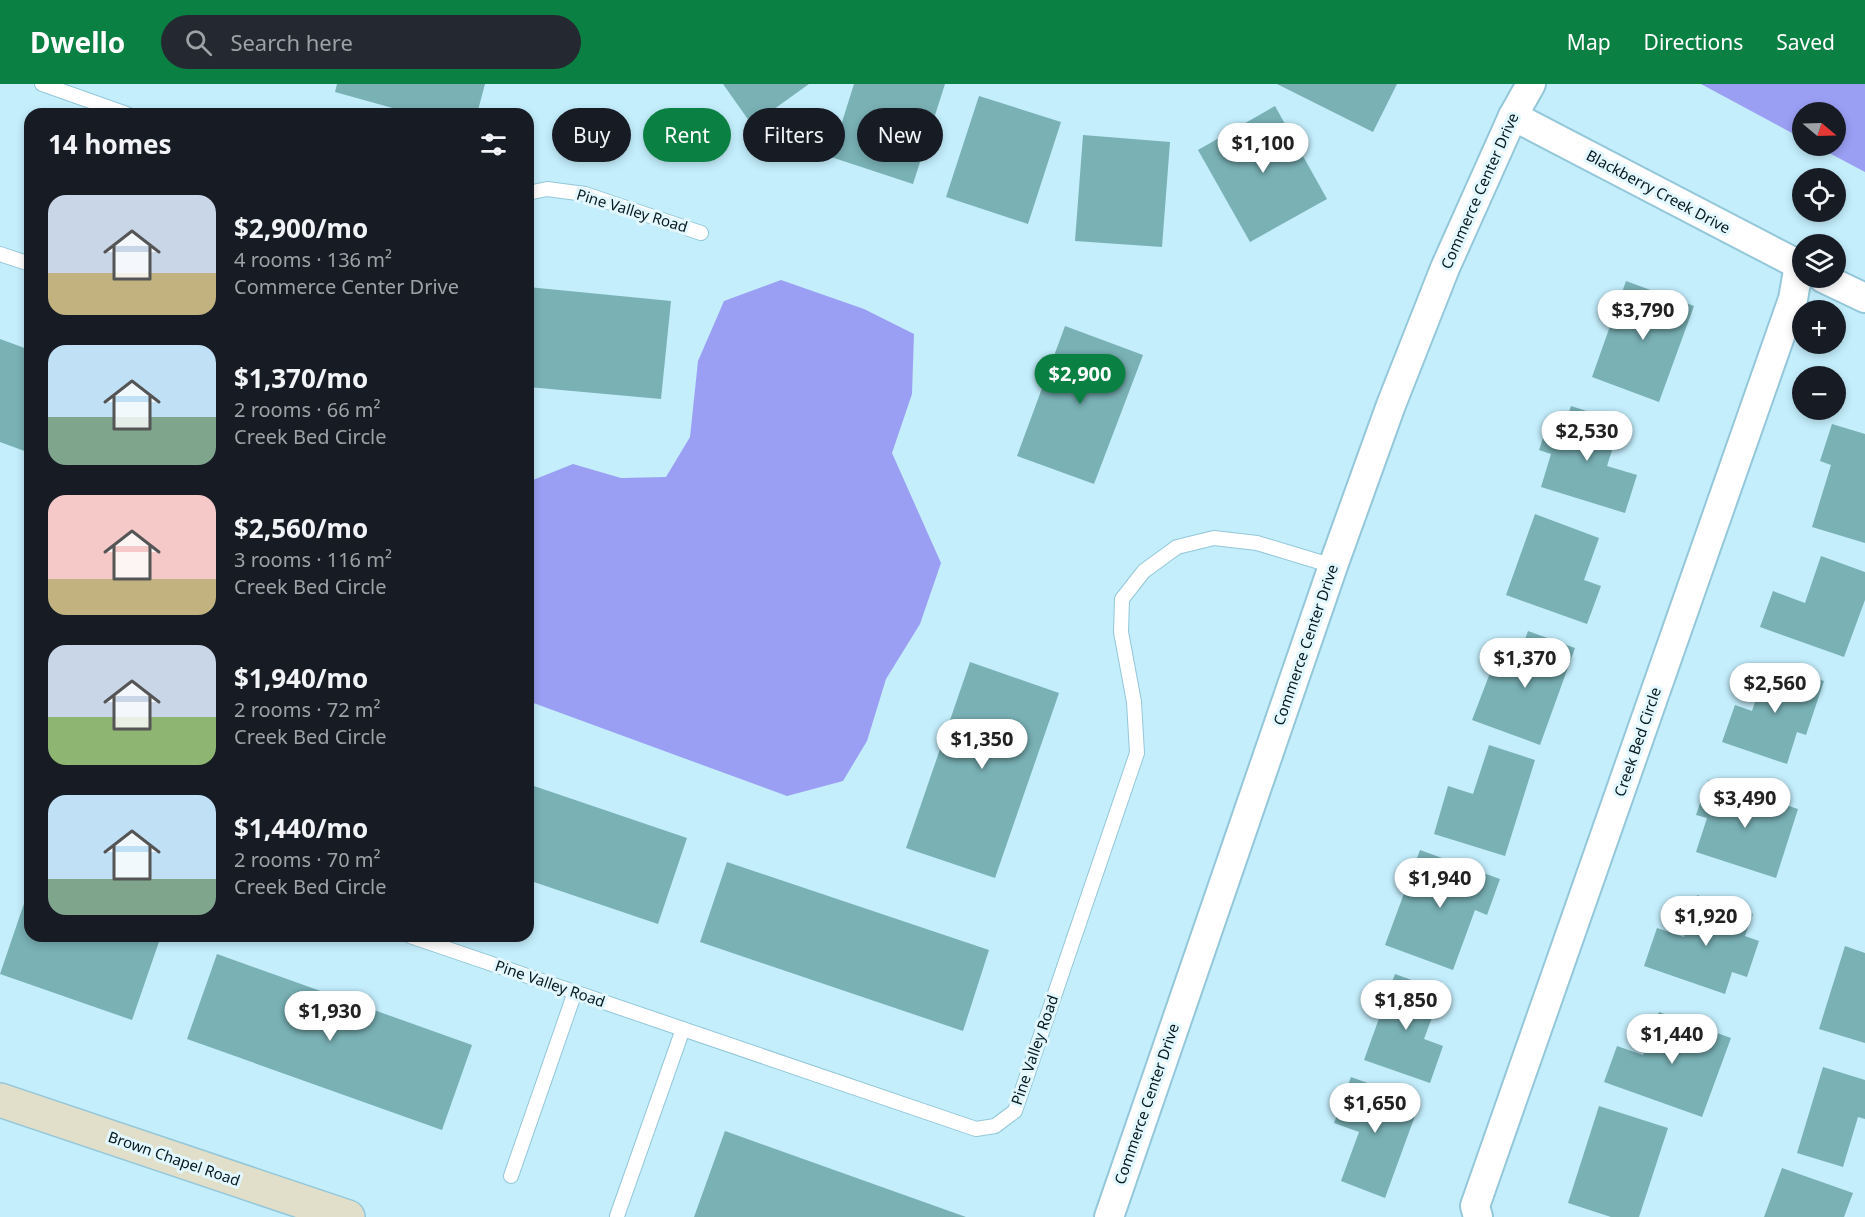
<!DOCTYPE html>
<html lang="en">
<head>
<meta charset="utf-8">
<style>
  :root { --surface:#171b24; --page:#242831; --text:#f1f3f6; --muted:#9ea1a6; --accent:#0b8043 }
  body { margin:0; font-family:"Noto Sans",sans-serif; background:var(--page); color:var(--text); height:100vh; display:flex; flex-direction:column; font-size:22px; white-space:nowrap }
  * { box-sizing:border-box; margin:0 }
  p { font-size:20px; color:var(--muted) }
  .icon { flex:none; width:33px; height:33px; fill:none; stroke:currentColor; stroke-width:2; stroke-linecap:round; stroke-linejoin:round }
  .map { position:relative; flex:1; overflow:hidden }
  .sheet { position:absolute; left:24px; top:24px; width:510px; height:834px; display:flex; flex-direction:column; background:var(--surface); border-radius:18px; box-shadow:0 3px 9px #0003 }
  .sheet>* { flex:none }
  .guide { position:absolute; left:552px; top:24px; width:570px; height:54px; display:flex; gap:12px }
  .needle { width:39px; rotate:109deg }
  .buttons { position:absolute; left:1792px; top:18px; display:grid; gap:12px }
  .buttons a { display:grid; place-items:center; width:54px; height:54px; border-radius:50%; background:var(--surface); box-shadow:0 3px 9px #0003; font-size:30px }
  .price { position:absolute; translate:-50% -51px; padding:0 14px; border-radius:21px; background:#fff; color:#222; font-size:20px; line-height:39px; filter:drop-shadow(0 2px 3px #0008) }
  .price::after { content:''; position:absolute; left:50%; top:36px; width:18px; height:14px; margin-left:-9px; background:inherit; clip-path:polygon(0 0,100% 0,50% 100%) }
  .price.active { background:var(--accent); color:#fff }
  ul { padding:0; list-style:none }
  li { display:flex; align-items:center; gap:18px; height:150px; padding:0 24px }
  li span { display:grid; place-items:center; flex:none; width:168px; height:120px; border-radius:18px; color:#555 }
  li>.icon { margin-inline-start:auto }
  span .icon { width:72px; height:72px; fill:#fffc; stroke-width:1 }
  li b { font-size:26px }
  h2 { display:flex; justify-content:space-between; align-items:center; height:72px; padding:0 24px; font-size:26px }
  .chip { padding:0 21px; border-radius:27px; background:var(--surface); box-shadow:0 3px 9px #0003; font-size:21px; line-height:54px }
  .chip.active { background:var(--accent); color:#fff }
  header { display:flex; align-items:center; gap:36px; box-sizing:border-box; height:84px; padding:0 30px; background:var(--accent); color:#fff }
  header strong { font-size:28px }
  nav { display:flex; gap:33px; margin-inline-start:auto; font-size:21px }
  .search { width:420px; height:54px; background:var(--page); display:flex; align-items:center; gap:15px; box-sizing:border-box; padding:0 21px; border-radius:33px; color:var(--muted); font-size:22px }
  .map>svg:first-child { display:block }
  .water { fill:#9b9ff4 }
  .building { fill:#79b1b5 }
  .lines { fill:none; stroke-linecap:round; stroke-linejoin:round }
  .lane-casing { stroke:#93c7d9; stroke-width:16 }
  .street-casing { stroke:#93c7d9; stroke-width:32 }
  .secondary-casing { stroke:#93c7d9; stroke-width:36 }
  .lane { stroke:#fff; stroke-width:14 }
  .street { stroke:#fff; stroke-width:28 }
  .secondary { stroke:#e1dec9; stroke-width:33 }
  .labels { text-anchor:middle; stroke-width:6; stroke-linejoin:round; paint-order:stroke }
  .street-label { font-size:15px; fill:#051a20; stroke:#e3f7fe }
</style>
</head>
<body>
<header>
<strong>Dwello</strong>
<div class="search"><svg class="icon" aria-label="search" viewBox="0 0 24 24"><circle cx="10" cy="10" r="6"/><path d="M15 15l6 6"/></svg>Search here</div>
<nav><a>Map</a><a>Directions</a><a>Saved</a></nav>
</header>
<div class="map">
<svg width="1865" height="1133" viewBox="0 0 1865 1133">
  <rect width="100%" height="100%" fill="#c4eefc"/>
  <g class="water">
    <polygon points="1701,0 1865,0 1865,88 1816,62 1836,62 1836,28 1803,28 1803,55"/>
    <polygon points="781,196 864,225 914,250 912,310 892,369 941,479 920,540 886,595 867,657 843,697 787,712 528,617 528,398 573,380 621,394 666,393 690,353 698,277 724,217"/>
  </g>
  <g class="building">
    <polygon points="337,0 485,0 477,30 414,30 335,8"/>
    <polygon points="723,0 809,0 752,41"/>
    <polygon points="854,0 945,0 913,100 831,73"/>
    <polygon points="1277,0 1397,0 1373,48"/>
    <polygon points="979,12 1061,38 1028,140 946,113"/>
    <polygon points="1275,22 1327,115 1250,158 1198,66"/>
    <polygon points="1083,51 1170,58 1162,163 1075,157"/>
    <polygon points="1626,197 1694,222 1659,318 1592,293"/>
    <polygon points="528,203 671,217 661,315 528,303"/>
    <polygon points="1065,242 1143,271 1094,400 1017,372"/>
    <polygon points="0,255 30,266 30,369 0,358"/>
    <polygon points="1571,322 1621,338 1607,382 1637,391 1625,429 1541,403 1551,370 1539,366 1545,348 1561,353"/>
    <polygon points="1832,340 1865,350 1865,459 1812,443 1831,381 1820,377"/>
    <polygon points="1535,430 1599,454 1584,496 1601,502 1587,540 1506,511"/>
    <polygon points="1821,472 1865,488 1865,516 1844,573 1760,543 1773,507 1805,519"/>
    <polygon points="1528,547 1575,564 1540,661 1472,636 1495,576 1515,583"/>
    <polygon points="970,578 1059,609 995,794 906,764"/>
    <polygon points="1768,579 1824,597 1806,651 1797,648 1787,680 1722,658 1735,621 1752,627"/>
    <polygon points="1489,661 1535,676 1505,772 1434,750 1448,702 1473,710"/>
    <polygon points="1708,696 1798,725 1776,794 1696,768 1707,734 1696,731"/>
    <polygon points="528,700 687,754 658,840 528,796"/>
    <polygon points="1420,766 1500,795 1487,831 1475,826 1453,886 1385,861"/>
    <polygon points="727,778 989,866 963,947 700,858"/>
    <polygon points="30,802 30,852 161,852 132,936 0,890"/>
    <polygon points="1697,811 1753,830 1745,852 1759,857 1747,893 1732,888 1725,910 1644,882 1657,844 1684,853"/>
    <polygon points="1845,862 1865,869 1865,959 1819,945"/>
    <polygon points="217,870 472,961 442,1046 187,955"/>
    <polygon points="1395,890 1442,907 1424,955 1443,962 1430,999 1364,976"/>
    <polygon points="1659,928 1731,954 1702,1033 1604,998 1617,962 1643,971"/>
    <polygon points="1823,983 1865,996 1865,1035 1858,1033 1843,1083 1797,1069"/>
    <polygon points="1351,993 1420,1018 1385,1114 1341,1097 1359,1048 1334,1039"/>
    <polygon points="1599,1022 1668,1044 1639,1133 1611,1133 1568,1119"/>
    <polygon points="725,1047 966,1133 694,1133"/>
    <polygon points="1782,1084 1853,1109 1844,1133 1764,1133"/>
  </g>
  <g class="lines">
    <defs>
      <g id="lane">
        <polyline points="42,0 127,30"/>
        <polyline points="528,109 547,105 585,110 701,149"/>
        <polyline points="0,170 30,180"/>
        <polyline points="410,852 976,1045 995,1042 1015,1027 1137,669 1134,618 1121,548 1122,515 1144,487 1177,463 1214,454 1257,459 1333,482"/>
        <polyline points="511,1092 575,908"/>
        <polyline points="617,1132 683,945"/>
      </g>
      <g id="street">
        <polyline points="1513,32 1803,183"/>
        <polyline points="1823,194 1865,214"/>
        <polyline points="1109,1133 1333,482 1391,321 1445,184 1513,32 1531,0"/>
        <polyline points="1478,1133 1475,1122 1793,215 1799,181"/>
      </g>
      <polyline id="secondary" points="0,1016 348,1133"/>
    </defs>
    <use href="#lane" class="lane-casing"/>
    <use href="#street" class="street-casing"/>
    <use href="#secondary" class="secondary-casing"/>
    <use href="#lane" class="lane"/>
    <use href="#street" class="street"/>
    <use href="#secondary" class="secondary"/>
  </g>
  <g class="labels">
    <g class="street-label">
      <text transform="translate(1480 107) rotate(-66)" y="5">Commerce Center Drive</text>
      <text transform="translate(1658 108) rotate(28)" y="5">Blackberry Creek Drive</text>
      <text transform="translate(632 127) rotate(17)" y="5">Pine Valley Road</text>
      <text transform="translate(1306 561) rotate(-71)" y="5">Commerce Center Drive</text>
      <text transform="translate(1638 658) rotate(-71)" y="5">Creek Bed Circle</text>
      <text transform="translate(550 900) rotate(19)" y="5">Pine Valley Road</text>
      <text transform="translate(1035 966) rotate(-71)" y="5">Pine Valley Road</text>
      <text transform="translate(1147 1020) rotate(-71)" y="5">Commerce Center Drive</text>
      <text transform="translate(174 1075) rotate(19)" y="5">Brown Chapel Road</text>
    </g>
  </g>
</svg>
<div class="buttons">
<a><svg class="needle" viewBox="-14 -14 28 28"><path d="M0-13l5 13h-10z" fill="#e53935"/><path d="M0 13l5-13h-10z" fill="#9ea1a6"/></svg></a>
<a><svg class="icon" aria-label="locate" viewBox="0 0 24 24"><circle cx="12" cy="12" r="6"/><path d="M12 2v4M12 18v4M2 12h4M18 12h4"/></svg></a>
<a><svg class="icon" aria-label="layers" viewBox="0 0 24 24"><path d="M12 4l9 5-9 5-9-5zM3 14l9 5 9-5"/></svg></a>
<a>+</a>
<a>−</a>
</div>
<b class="price" style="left:1263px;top:90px">$1,100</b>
<b class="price" style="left:1643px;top:257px">$3,790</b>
<b class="price active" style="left:1080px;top:321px">$2,900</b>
<b class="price" style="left:1587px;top:378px">$2,530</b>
<b class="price" style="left:1525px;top:605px">$1,370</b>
<b class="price" style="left:1775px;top:630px">$2,560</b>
<b class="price" style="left:982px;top:686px">$1,350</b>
<b class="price" style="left:1745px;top:745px">$3,490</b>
<b class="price" style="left:1440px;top:825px">$1,940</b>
<b class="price" style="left:1706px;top:863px">$1,920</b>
<b class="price" style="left:1406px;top:947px">$1,850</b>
<b class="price" style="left:330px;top:958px">$1,930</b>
<b class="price" style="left:1672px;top:981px">$1,440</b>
<b class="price" style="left:1375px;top:1050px">$1,650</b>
<div class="guide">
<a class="chip">Buy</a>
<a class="chip active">Rent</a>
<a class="chip">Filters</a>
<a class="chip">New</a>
</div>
<section class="sheet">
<h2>14 homes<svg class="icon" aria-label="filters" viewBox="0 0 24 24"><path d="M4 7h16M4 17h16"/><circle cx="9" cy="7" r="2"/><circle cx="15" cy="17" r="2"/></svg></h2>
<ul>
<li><span style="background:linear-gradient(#c9d6e8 65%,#c2b280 0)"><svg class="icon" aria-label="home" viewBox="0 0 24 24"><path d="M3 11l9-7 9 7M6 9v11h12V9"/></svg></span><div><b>$2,900/mo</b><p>4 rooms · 136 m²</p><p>Commerce Center Drive</p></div></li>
<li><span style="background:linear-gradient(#bfe0f5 60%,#7fa58c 0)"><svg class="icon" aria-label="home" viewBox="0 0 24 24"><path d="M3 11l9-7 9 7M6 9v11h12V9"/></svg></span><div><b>$1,370/mo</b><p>2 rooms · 66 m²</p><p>Creek Bed Circle</p></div></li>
<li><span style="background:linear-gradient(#f6c9c9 70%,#c2b280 0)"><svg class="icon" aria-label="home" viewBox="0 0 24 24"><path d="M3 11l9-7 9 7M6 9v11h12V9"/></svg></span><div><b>$2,560/mo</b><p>3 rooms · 116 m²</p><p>Creek Bed Circle</p></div></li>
<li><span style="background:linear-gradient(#c9d6e8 60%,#8fb573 0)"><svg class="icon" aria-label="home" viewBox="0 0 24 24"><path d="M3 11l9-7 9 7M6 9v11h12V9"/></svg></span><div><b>$1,940/mo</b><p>2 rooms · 72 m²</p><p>Creek Bed Circle</p></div></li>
<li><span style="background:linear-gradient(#bfe0f5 70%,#7fa58c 0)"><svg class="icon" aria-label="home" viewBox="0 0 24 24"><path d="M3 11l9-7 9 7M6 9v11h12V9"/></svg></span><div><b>$1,440/mo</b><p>2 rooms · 70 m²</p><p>Creek Bed Circle</p></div></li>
</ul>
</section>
</div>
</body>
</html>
